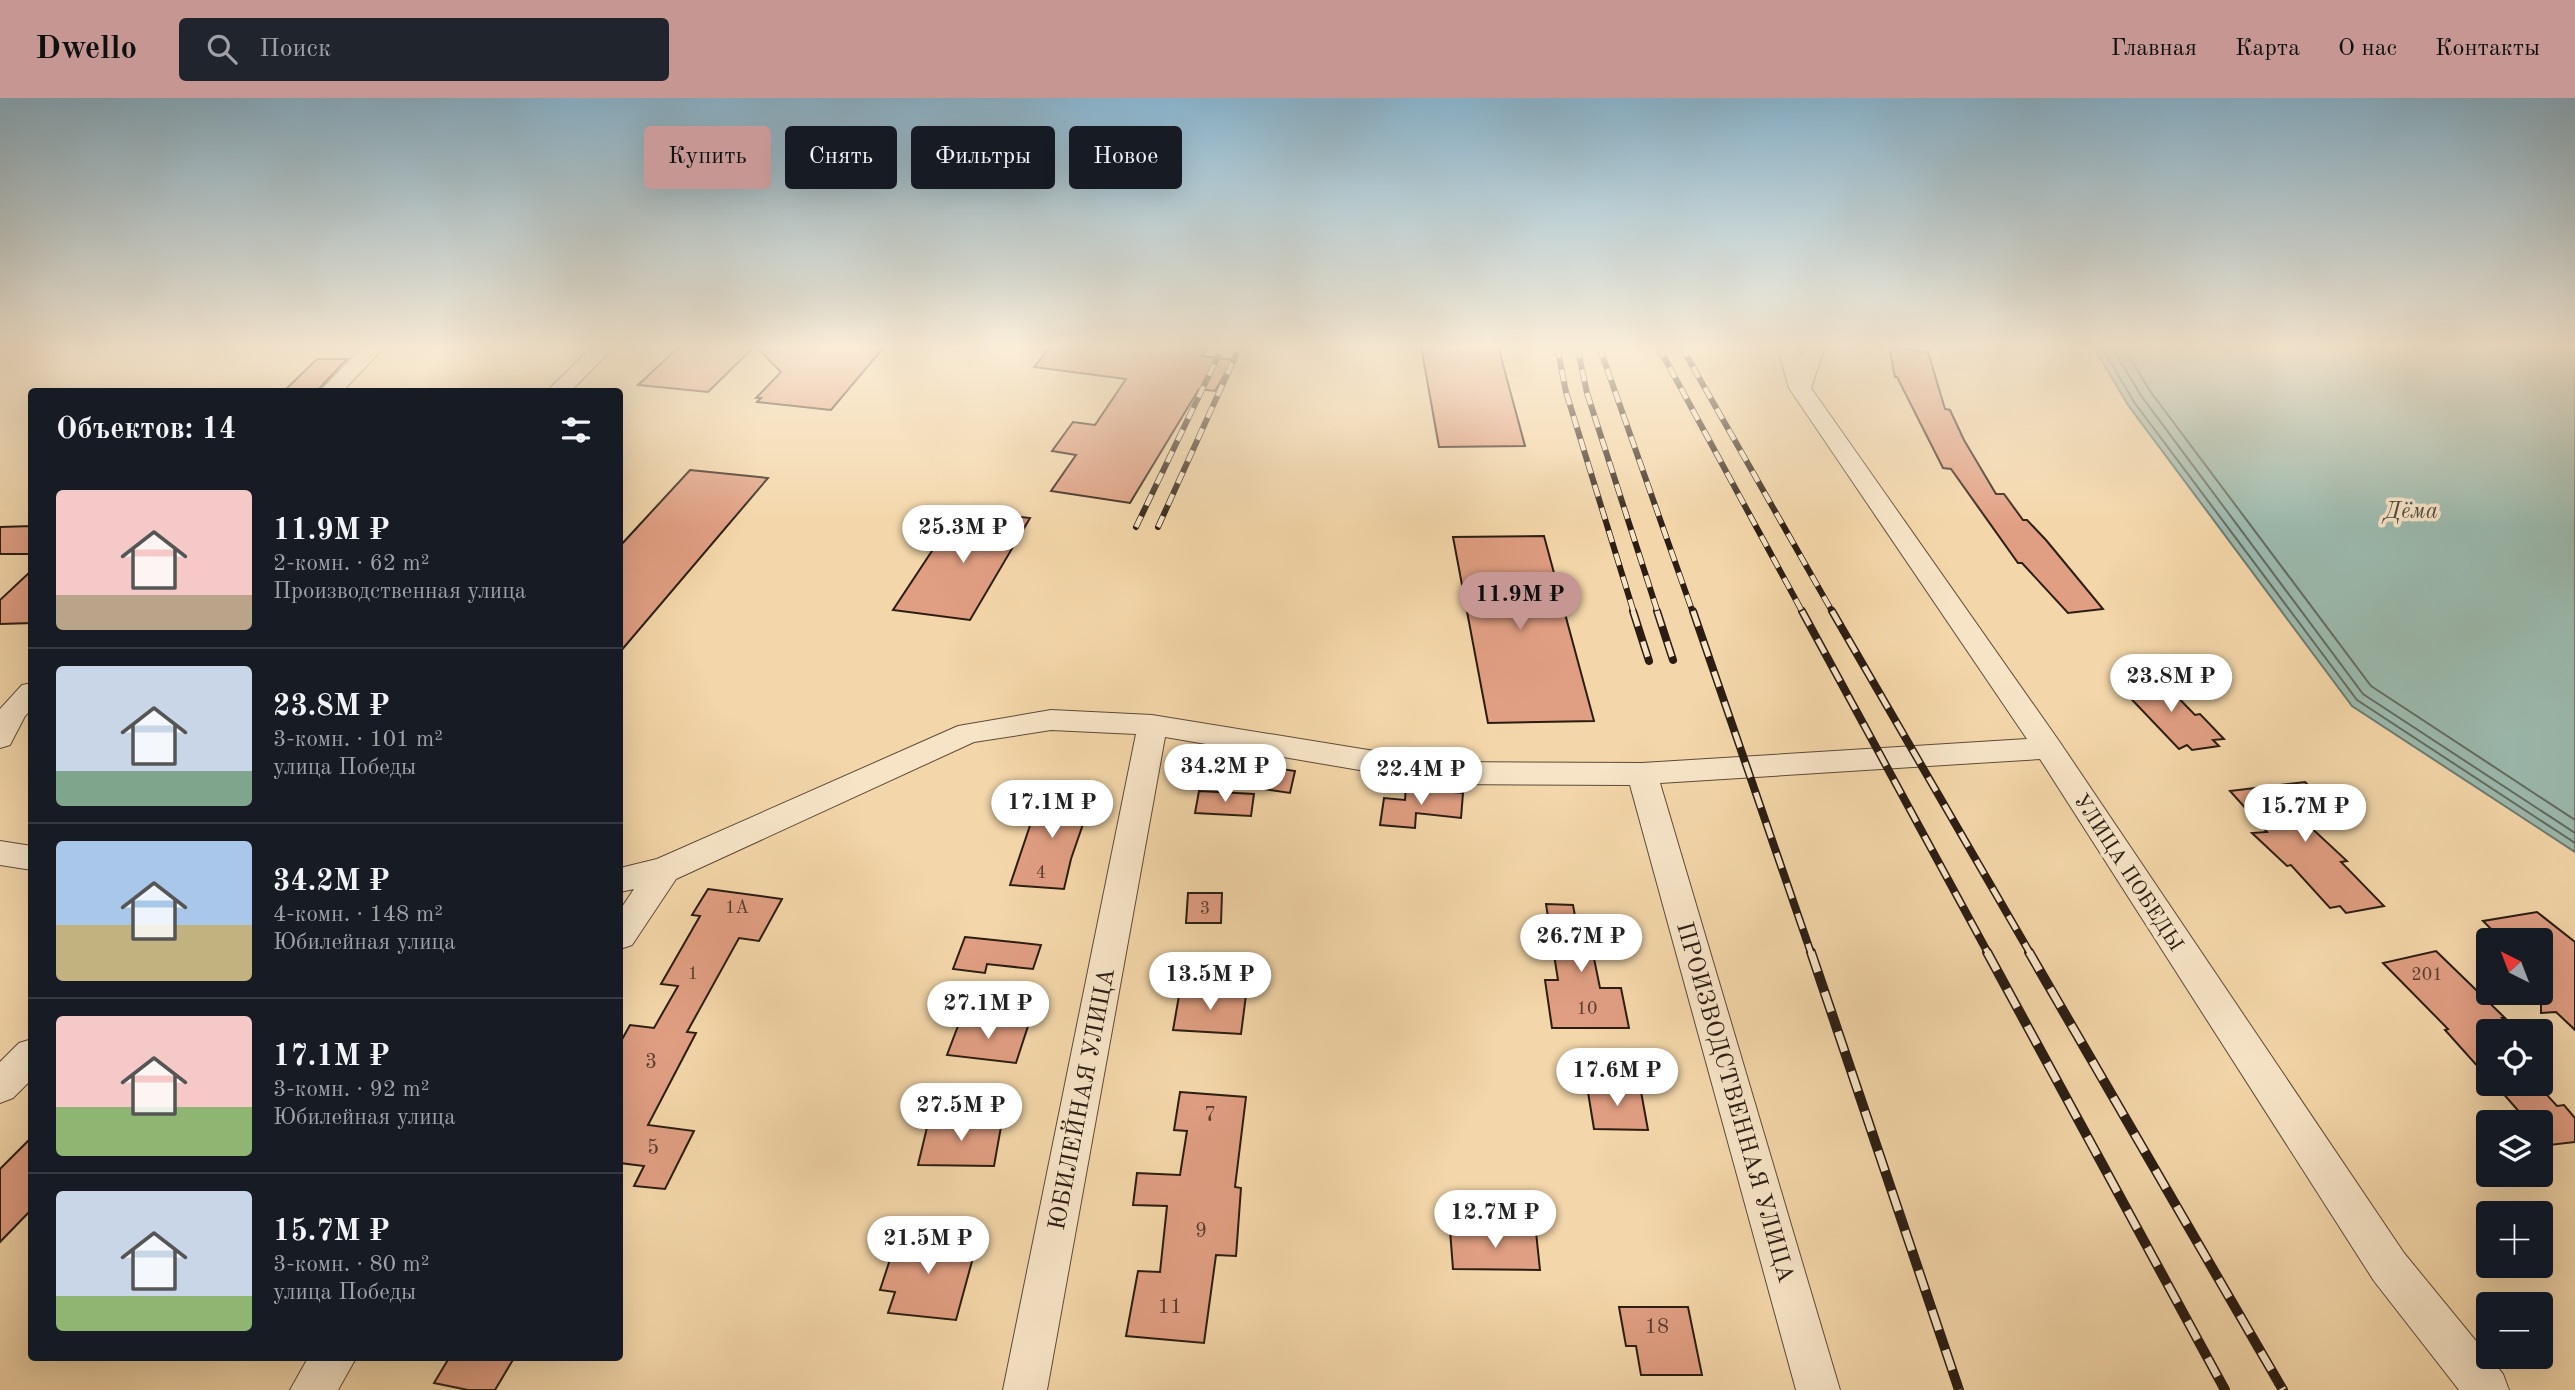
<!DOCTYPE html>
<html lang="ru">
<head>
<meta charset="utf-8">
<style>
  :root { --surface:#171b24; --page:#20242c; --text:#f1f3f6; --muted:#9ea1a6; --line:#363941; --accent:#c59692 }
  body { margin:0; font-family:"Old Standard TT",serif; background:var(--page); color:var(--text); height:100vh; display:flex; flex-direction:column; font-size:26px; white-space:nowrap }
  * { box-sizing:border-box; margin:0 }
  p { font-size:23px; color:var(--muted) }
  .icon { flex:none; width:38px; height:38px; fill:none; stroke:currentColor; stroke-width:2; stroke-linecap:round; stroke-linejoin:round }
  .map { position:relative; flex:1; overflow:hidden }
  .details { position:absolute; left:28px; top:290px; width:595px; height:973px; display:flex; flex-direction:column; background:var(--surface); border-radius:7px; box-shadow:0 7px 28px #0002 }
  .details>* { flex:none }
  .top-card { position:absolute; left:644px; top:28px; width:665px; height:63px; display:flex; gap:14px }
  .needle { width:46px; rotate:318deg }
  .controls { position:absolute; left:2476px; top:830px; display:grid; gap:14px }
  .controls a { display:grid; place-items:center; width:77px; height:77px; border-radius:7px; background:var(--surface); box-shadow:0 7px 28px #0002; font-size:35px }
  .price { position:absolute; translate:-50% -60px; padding:0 16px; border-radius:24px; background:#fff; color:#222; font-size:23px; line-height:46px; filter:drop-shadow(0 2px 4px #0008) }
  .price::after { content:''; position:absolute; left:50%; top:42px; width:21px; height:16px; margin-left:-10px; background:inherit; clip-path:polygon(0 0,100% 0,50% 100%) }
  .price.active { background:var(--accent); color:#111 }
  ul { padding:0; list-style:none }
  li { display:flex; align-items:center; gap:21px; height:175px; padding:0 28px }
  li+li { border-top:2px solid var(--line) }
  li span { display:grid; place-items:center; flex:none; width:196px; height:140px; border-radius:7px; color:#555 }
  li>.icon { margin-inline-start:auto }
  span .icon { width:84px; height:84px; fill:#fffc; stroke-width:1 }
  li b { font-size:30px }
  h2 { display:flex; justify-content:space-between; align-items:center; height:84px; padding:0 28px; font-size:30px }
  .chip { padding:0 24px; border-radius:7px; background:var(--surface); box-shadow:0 7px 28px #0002; font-size:24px; line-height:63px }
  .chip.active { background:var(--accent); color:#111 }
  header { display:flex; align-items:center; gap:42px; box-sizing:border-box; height:98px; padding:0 35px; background:var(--accent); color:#111 }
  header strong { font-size:33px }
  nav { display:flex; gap:38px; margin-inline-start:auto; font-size:24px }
  .search { width:490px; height:63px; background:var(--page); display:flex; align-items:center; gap:18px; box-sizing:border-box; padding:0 24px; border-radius:7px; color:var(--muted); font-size:26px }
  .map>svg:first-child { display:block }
  .water { fill:#9bb9ad; stroke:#6e7b6f; stroke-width:2 }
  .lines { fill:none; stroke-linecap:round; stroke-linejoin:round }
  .shore { stroke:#636b60; stroke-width:2 }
  .building { fill:#e09e82; stroke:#2b1d13; stroke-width:2 }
  .street-casing { stroke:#5d4b38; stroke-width:2 }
  .street { fill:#f7e4c7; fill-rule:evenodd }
  .rail-far2-casing { stroke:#2b1d13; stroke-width:6 }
  .rail-far1-casing { stroke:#2b1d13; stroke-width:8 }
  .rail-casing { stroke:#2b1d13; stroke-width:10 }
  .rail-far2 { stroke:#f7e4c7; stroke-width:4.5; stroke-dasharray:12; stroke-linecap:butt }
  .rail-far1 { stroke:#f7e4c7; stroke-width:5; stroke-dasharray:16; stroke-linecap:butt }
  .rail { stroke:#f7e4c7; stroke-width:7; stroke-dasharray:21; stroke-linecap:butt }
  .labels { text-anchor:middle; stroke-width:7; stroke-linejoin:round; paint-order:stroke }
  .number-label { font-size:18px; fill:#583d2f }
  .street-label { font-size:21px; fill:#2b1d13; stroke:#f7e4c7 }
  .near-number-label { font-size:21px; fill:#583d2f }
  .water-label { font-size:23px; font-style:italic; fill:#4d4c41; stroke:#f7e4c7 }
  .near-street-label { font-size:24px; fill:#2b1d13; stroke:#f7e4c7 }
</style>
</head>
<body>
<header>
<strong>Dwello</strong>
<div class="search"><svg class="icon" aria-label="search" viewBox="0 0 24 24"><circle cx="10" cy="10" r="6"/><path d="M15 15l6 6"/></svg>Поиск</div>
<nav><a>Главная</a><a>Карта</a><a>О нас</a><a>Контакты</a></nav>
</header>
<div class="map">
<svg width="2575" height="1292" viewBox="0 0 2575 1292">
  <rect width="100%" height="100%" fill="#f3d6a9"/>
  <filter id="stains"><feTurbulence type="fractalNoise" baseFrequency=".00286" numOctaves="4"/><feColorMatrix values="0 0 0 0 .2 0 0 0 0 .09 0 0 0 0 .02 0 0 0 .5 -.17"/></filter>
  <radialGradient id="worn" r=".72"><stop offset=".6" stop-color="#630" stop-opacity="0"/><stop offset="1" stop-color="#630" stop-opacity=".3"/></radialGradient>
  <polygon class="water" points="2093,248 2575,248 2575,754 2352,608 2128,307"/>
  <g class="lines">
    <g class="shore">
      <polyline points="2101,248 2134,304 2357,602 2575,745"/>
      <polyline points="2111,248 2142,299 2363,596 2575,735"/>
      <polyline points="2123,248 2150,293 2371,588 2575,722"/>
    </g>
  </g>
  <g class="building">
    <polygon points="680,248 885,248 831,312 757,304 761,300 756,300 781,274 755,248 708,294 638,287"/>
    <polygon points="1051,248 1208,248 1202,258 1233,262 1215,293 1199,291 1130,405 1051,393 1076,357 1052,353 1073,324 1095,327 1126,281 1034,269"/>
    <polygon points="1421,248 1498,248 1525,348 1439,349"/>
    <polygon points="1889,249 1928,254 1945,311 1950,312 1964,342 1996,396 2004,396 2023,422 2027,422 2046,442 2103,511 2068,515 2022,465 2018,465 1951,371 1943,370 1897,279 1895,279"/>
    <polygon points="317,261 347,261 316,294 283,294"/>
    <polygon points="690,372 768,380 620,554 620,448"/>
    <polygon points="959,412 1030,420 970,522 893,512"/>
    <polygon points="32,428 32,456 0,456 0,429"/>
    <polygon points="1544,438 1594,623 1488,625 1453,439"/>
    <polygon points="32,472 32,525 0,526 0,502"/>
    <polygon points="2158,579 2195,617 2200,616 2224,641 2213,642 2219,648 2192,652 2187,647 2179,651 2117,586"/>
    <polygon points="1268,669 1295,673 1290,695 1263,691"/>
    <polygon points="2305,684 2327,706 2291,711 2347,763 2341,764 2384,808 2346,815 2340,808 2330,810 2291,767 2287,768 2252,735 2267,734 2230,693"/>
    <polygon points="1406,689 1463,695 1461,720 1416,715 1415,730 1380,727 1384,700 1405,702"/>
    <polygon points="1042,692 1093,697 1071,761 1064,791 1010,787"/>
    <polygon points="1199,693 1254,696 1251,718 1195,715"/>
    <polygon points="708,791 782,801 759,843 739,840 687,934 696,935 648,1027 694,1033 665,1091 634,1088 644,1068 620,1065 620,945 630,927 654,930 678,888 661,886 700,818 692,817"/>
    <polygon points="1188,795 1222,795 1221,825 1186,825"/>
    <polygon points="1546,806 1573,807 1575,818 1610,818 1614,841 1590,841 1600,890 1621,890 1629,930 1552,930 1545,882 1558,882"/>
    <polygon points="2537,814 2575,844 2575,932 2556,914 2541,915 2541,842 2502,842 2483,823"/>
    <polygon points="965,839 1041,847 1033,871 987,866 985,875 953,871"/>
    <polygon points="2436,853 2505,920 2502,920 2514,933 2488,933 2488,980 2445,932 2448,931 2383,865"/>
    <polygon points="1180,892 1246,897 1241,936 1173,932"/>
    <polygon points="961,920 1028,928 1016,965 947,957"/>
    <polygon points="2494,985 2536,985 2557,1008 2564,1007 2575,1020 2575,1044 2541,1048 2541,1024 2528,1024"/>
    <polygon points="1587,988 1640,988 1648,1032 1594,1031"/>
    <polygon points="1180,994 1246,999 1235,1089 1241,1090 1236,1158 1216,1157 1204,1245 1126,1238 1138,1173 1160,1174 1167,1108 1133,1107 1137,1075 1180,1077 1187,1033 1174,1032"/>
    <polygon points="929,1021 1002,1023 994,1068 918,1067"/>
    <polygon points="32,1039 32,1111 0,1144 0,1071"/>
    <polygon points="1450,1132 1536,1134 1540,1172 1453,1171"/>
    <polygon points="898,1137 977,1145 956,1222 888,1215 895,1194 880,1192"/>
    <polygon points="1619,1209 1688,1209 1702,1277 1641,1277 1636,1248 1626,1248"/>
    <polygon points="449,1260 514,1260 495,1292 468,1292 434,1285"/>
  </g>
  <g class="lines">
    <defs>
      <g id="street">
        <polygon points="363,248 385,248 342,294 319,294"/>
        <polygon points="593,248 615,248 570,294 546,294"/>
        <polygon points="1777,248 1797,248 1801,258 1805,248 1825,248 1811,290 2059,643 2404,1155 2503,1276 2509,1292 2459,1292 2374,1183 2040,661 1660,685 1840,1292 1796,1292 1630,687 1442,686 1165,639 1047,1292 1003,1292 1136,636 1051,632 974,644 676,781 632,847 620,851 620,812 634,791 620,794 620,770 657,761 958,628 1051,612 1152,617 1442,664 1642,665 2027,641 1789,290"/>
        <polygon points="32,585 32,611 25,618 10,647 0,650 0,611 22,587"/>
        <polygon points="0,743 32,748 32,772 0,767"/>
        <polygon points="32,941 32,981 13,1000 0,1005 0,964 19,945"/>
        <polygon points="308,1260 356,1260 338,1292 290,1292"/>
      </g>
    </defs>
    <use href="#street" class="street-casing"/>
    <use href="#street" class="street"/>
    <defs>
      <g id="rail-far2">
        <polyline points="1557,248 1566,294 1634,515"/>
        <polyline points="1577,248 1587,295 1658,515"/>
        <polyline points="1599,248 1693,515"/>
        <polyline points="1658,248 1803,515"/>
        <polyline points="1681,248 1833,515"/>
        <polyline points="1136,429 1223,248"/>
        <polyline points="1158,429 1240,248"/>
      </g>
      <g id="rail-far1">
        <polyline points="1633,513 1649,563"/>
        <polyline points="1657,513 1673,562"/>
        <polyline points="1693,513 1811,855"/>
        <polyline points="1802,513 1988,855"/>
        <polyline points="1832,513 2030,855"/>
      </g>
      <g id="rail">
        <polyline points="1811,854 1959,1292"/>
        <polyline points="1987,854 2225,1292"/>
        <polyline points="2029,854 2283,1292"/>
      </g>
    </defs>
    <use href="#rail-far2" class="rail-far2-casing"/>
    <use href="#rail-far1" class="rail-far1-casing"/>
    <use href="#rail" class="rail-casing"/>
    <use href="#rail-far2" class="rail-far2"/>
    <use href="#rail-far1" class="rail-far1"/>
    <use href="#rail" class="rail"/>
  </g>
  <linearGradient id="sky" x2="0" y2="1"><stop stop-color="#89b6d0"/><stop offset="0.58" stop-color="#faedd8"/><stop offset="1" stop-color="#faedd8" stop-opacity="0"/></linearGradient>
  <rect width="2575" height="429" fill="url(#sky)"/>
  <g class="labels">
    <g class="number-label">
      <text x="1041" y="780">4</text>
      <text x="737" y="815">1А</text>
      <text x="1205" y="816">3</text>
      <text x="693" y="881">1</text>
      <text x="2427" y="882">201</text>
      <text x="1587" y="916">10</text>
    </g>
    <g class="street-label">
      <text transform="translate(2129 774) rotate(57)" y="7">УЛИЦА ПОБЕДЫ</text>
    </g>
    <g class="near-number-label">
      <text x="651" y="970">3</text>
      <text x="1210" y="1023">7</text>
      <text x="653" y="1056">5</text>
      <text x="1201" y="1139">9</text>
      <text x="1170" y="1215">11</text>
      <text x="1657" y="1235">18</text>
    </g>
    <g class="water-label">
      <text x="2411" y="420">Дёма</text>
    </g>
    <g class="near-street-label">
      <text transform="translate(1081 1001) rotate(-79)" y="8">ЮБИЛЕЙНАЯ УЛИЦА</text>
      <text transform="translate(1736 1004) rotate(74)" y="8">ПРОИЗВОДСТВЕННАЯ УЛИЦА</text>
    </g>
  </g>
  <rect width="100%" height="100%" filter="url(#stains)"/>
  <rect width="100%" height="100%" fill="url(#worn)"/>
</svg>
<div class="controls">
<a><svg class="needle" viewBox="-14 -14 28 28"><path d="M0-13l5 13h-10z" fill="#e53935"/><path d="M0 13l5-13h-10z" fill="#9ea1a6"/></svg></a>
<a><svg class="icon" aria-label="locate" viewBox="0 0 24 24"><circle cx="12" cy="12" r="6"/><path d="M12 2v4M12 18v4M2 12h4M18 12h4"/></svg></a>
<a><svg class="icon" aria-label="layers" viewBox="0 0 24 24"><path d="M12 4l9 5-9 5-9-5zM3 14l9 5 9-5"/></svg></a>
<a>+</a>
<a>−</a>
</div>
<b class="price" style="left:963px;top:467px">25.3M ₽</b>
<b class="price active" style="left:1520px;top:534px">11.9M ₽</b>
<b class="price" style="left:2171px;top:616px">23.8M ₽</b>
<b class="price" style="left:1225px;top:706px">34.2M ₽</b>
<b class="price" style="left:1421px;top:709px">22.4M ₽</b>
<b class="price" style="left:1052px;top:742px">17.1M ₽</b>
<b class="price" style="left:2305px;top:746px">15.7M ₽</b>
<b class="price" style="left:1581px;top:876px">26.7M ₽</b>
<b class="price" style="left:1210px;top:914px">13.5M ₽</b>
<b class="price" style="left:988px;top:943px">27.1M ₽</b>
<b class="price" style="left:1617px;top:1010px">17.6M ₽</b>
<b class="price" style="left:961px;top:1045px">27.5M ₽</b>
<b class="price" style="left:1495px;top:1152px">12.7M ₽</b>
<b class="price" style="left:928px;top:1178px">21.5M ₽</b>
<div class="top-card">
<a class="chip active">Купить</a>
<a class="chip">Снять</a>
<a class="chip">Фильтры</a>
<a class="chip">Новое</a>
</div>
<section class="details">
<h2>Объектов: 14<svg class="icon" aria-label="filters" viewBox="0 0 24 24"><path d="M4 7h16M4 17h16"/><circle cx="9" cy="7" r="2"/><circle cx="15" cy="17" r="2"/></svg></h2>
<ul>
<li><span style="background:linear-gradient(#f6c9c9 75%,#b9a48a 0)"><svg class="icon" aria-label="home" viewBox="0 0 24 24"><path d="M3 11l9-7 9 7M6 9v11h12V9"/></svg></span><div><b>11.9M ₽</b><p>2-комн. · 62 m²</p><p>Производственная улица</p></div></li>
<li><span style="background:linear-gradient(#c9d6e8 75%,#7fa58c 0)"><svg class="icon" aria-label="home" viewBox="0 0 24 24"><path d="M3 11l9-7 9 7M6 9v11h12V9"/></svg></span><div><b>23.8M ₽</b><p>3-комн. · 101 m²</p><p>улица Победы</p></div></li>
<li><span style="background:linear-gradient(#a9c7e8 60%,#c2b280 0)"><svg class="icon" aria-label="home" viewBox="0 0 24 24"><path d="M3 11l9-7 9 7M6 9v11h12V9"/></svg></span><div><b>34.2M ₽</b><p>4-комн. · 148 m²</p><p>Юбилейная улица</p></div></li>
<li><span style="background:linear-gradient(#f6c9c9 65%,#8fb573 0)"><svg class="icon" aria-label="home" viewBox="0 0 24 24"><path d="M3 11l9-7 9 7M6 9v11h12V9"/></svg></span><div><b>17.1M ₽</b><p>3-комн. · 92 m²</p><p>Юбилейная улица</p></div></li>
<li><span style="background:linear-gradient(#c9d6e8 75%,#8fb573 0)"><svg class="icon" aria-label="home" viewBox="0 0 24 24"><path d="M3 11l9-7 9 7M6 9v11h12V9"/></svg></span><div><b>15.7M ₽</b><p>3-комн. · 80 m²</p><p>улица Победы</p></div></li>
</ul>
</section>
</div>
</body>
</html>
